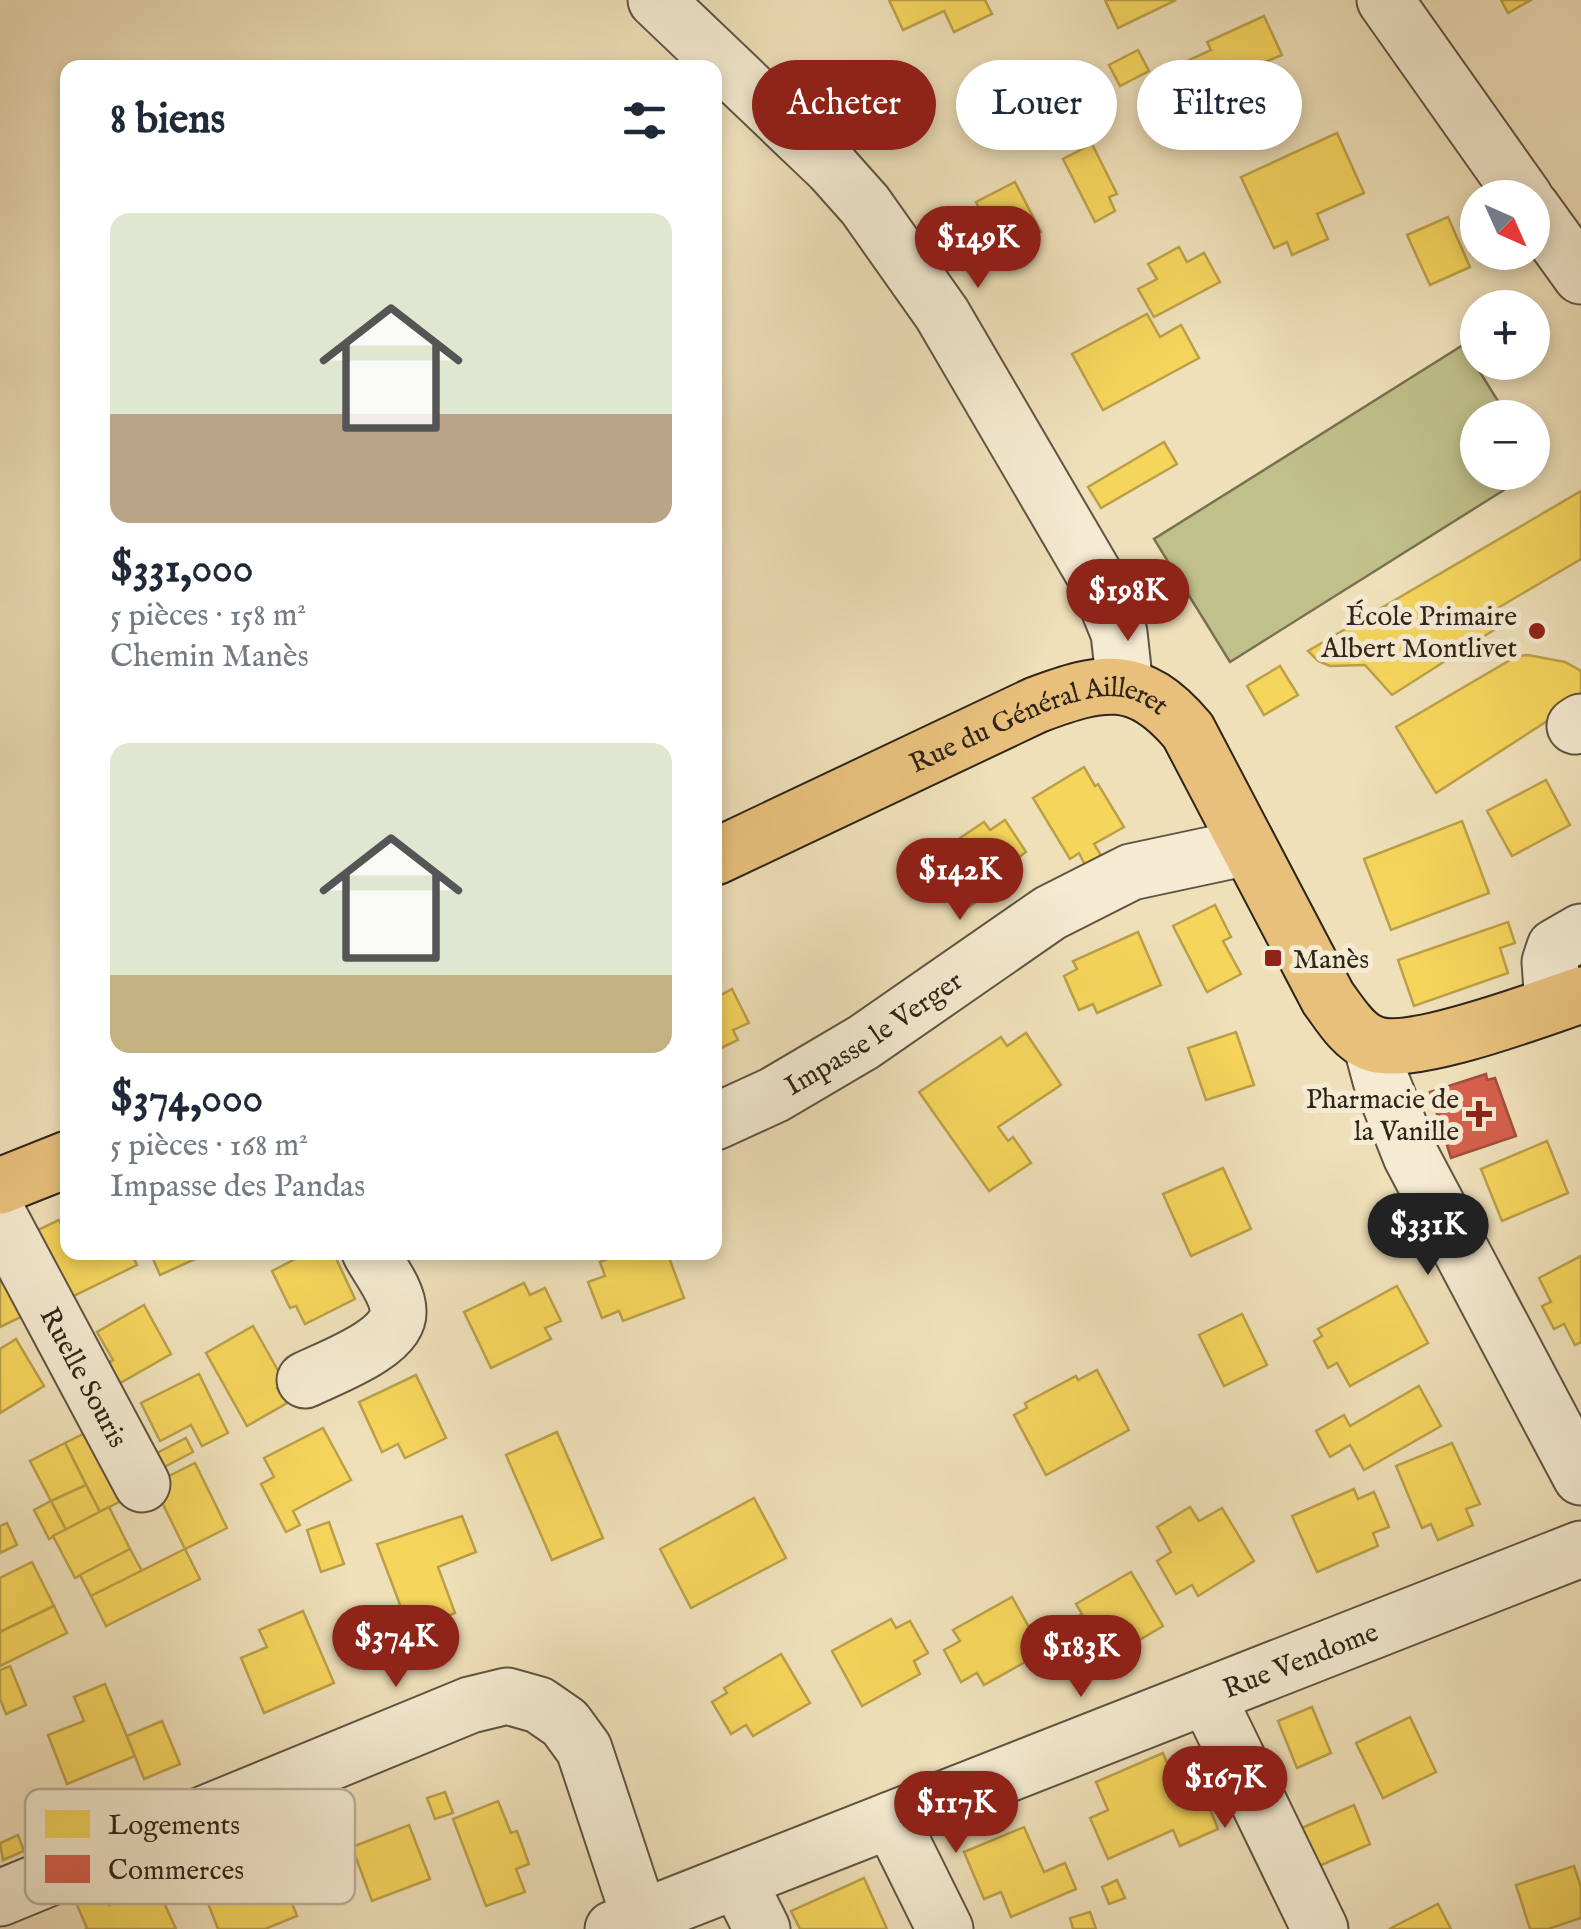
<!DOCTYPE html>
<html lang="fr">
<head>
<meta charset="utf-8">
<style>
  :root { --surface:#fff; --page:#f6f6f7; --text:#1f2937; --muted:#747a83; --accent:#8f2418 }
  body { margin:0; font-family:"IM FELL English",serif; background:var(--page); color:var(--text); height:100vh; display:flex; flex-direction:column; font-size:38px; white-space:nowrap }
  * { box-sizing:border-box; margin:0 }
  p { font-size:32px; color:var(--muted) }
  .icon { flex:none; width:55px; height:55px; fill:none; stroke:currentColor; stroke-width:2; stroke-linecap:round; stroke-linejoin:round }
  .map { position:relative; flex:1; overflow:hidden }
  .details { position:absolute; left:60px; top:60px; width:662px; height:1200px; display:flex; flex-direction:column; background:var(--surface); border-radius:20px; box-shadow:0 5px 15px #0003 }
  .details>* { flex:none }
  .banner { position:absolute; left:752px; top:60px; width:678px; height:90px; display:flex; gap:20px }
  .needle { width:65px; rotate:135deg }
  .fabs { position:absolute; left:1460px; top:180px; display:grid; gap:20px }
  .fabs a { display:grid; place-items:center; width:90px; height:90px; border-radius:50%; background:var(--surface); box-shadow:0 5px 15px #0003; font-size:50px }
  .price { position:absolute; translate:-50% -85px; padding:0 22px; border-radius:35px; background:var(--accent); color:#fff; font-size:32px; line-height:65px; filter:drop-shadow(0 2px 5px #0008) }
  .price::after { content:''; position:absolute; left:50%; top:60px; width:30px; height:22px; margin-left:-15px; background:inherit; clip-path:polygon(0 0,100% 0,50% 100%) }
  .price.selected { background:#222; color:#fff }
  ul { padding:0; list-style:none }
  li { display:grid; align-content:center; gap:20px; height:530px; padding:0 50px }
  li span { display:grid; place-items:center; height:310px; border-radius:20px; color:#555 }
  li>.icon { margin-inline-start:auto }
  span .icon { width:180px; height:180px; fill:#fffc; stroke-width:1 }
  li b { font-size:42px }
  h2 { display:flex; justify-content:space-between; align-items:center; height:120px; padding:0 50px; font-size:42px }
  .pill { padding:0 35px; border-radius:45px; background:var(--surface); box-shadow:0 5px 15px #0003; font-size:35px; line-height:90px }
  .pill.selected { background:var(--accent); color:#fff }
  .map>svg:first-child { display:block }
  .green { fill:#c0c08a; stroke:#787252; stroke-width:2.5 }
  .homes { fill:#f6d55c; stroke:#bba048; stroke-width:2.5 }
  .shops { fill:#d6604d; stroke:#a44e3e; stroke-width:2.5 }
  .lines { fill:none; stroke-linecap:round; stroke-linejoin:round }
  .minor-casing { stroke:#605442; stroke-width:59 }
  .major-casing { stroke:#30251a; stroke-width:59 }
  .minor { stroke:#f5ebd2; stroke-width:55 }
  .major { stroke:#e8c07c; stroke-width:55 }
  .poi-dot { fill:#8f2418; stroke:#f5ebd2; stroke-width:4 }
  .labels { text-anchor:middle; stroke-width:10; stroke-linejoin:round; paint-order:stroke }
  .poi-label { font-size:28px; fill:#30251a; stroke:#f5ebd2; text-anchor:end }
  .street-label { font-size:28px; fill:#30251a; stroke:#f5ebd2 }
  .key { fill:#f5ebd2; stroke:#bab09b; stroke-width:2.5 }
  .key-label { font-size:28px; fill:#30251a }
</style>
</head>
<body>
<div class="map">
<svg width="1581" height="1929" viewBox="0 0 1581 1929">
  <rect width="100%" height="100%" fill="#efe0b9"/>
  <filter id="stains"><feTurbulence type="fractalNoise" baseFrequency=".002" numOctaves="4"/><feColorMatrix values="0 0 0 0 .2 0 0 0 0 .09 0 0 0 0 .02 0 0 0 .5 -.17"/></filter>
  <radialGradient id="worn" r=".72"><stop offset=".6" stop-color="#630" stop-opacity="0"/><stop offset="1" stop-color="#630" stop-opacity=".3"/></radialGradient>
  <polygon class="green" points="1463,345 1508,417 1478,418 1478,472 1531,473 1230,662 1154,539"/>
  <g class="homes">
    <polygon points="889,0 985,0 992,14 954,32 944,11 903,30"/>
    <polygon points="1105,0 1176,0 1118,28"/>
    <polygon points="1501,0 1531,0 1508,13"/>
    <polygon points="1264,16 1282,55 1265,62 1281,96 1217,125 1187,61 1211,50 1207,42"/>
    <polygon points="1138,50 1149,71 1120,86 1109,65"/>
    <polygon points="1337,133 1364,193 1317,214 1328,239 1292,255 1287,242 1274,248 1241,177"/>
    <polygon points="1092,144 1117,194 1109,197 1115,211 1095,222 1063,159"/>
    <polygon points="1015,182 1041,232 1002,253 976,202"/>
    <polygon points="1448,217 1470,267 1430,285 1407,235"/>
    <polygon points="1179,247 1187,262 1204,253 1220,282 1154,317 1138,289 1157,279 1148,264"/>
    <polygon points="1147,314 1160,337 1181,325 1199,358 1103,410 1072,354"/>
    <polygon points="1164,442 1177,464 1101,508 1088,487"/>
    <polygon points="1581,491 1581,559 1486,615 1497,628 1392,695 1365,665 1330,666 1318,661 1308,651"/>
    <polygon points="1528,655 1565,662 1581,671 1581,699 1436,793 1396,727 1517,656"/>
    <polygon points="1280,666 1298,695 1264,715 1247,686"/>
    <polygon points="1084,767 1095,786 1098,784 1124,827 1094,844 1101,855 1085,865 1079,853 1070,859 1033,798"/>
    <polygon points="1546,780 1570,825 1512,856 1487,811"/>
    <polygon points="1005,820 1026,852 1012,862 1019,873 964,910 930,858 984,822 990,830"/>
    <polygon points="1462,821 1489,893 1391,930 1364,859"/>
    <polygon points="1215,905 1231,937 1223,941 1241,974 1207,992 1173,926"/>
    <polygon points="1508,922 1515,943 1500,948 1508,973 1414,1006 1398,960"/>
    <polygon points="1138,932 1161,985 1097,1013 1093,1004 1079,1010 1064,976 1077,969 1073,961"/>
    <polygon points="732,989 749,1023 733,1030 738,1040 715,1051 715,994 717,997"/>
    <polygon points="1236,1032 1254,1085 1206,1100 1188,1048"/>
    <polygon points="1026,1033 1061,1085 998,1127 1008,1141 1013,1137 1031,1163 989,1191 919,1092 1001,1037 1007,1046"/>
    <polygon points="1547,1141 1568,1193 1502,1221 1481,1169"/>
    <polygon points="1223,1168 1251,1229 1191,1256 1163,1194"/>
    <polygon points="59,1220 68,1237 68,1252 131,1252 137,1265 53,1306 21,1238"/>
    <polygon points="150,1252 203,1252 204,1255 160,1275"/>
    <polygon points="309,1252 333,1252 355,1299 305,1324 296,1306 290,1308 272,1271"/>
    <polygon points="626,1252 667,1252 684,1298 623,1321 619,1311 602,1318 588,1282 605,1276 600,1262"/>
    <polygon points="1581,1256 1581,1342 1575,1345 1564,1324 1554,1329 1542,1306 1551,1302 1539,1278"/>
    <polygon points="0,1270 23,1316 0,1327"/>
    <polygon points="524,1283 530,1295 545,1288 561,1321 545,1328 551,1339 491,1368 464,1312"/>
    <polygon points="1397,1286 1428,1343 1350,1386 1337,1363 1328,1368 1314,1341 1322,1336 1318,1329"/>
    <polygon points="144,1305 171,1354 108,1390 97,1370 113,1360 97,1332"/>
    <polygon points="1242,1314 1267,1365 1224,1386 1199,1335"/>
    <polygon points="253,1326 285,1383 277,1388 287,1403 247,1426 206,1353"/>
    <polygon points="16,1339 44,1386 0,1413 0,1349"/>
    <polygon points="1097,1370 1129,1430 1046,1475 1014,1415 1027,1408 1025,1403 1076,1376 1078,1380"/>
    <polygon points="199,1374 228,1433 202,1446 191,1425 160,1441 141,1403"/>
    <polygon points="416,1375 446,1438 405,1458 398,1444 382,1452 359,1402"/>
    <polygon points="1419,1386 1441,1426 1364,1470 1350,1445 1330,1457 1316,1431 1344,1415 1350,1426"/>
    <polygon points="95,1428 130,1496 100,1512 65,1443"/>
    <polygon points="323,1428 351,1480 293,1511 300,1525 286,1532 261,1484 274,1477 264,1458"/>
    <polygon points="557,1432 603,1538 552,1560 506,1455"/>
    <polygon points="186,1438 193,1452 164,1467 157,1453"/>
    <polygon points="65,1443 86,1485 51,1501 30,1461"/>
    <polygon points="1452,1443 1480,1504 1466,1509 1473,1525 1438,1540 1431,1524 1422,1528 1396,1466"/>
    <polygon points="195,1463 227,1528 185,1549 153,1484"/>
    <polygon points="86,1485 100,1512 66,1530 51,1501"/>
    <polygon points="1354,1489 1358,1499 1374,1492 1389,1527 1373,1533 1378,1546 1317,1572 1292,1516"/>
    <polygon points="754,1498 786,1558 691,1608 660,1549"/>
    <polygon points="51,1501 66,1530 49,1539 34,1510"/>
    <polygon points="109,1507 130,1549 75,1578 53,1536"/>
    <polygon points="1190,1507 1199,1521 1222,1508 1254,1561 1198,1596 1192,1585 1176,1594 1157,1561 1171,1552 1157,1527"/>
    <polygon points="462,1516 476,1552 438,1567 455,1613 410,1631 377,1544"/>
    <polygon points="329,1522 344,1564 321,1572 307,1530"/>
    <polygon points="7,1523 17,1545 0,1553 0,1526"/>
    <polygon points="130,1549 142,1571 91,1596 80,1575"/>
    <polygon points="185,1549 200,1579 106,1626 91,1596"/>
    <polygon points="32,1562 54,1606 0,1632 0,1578"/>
    <polygon points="1131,1572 1163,1626 1107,1659 1100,1647 1085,1655 1066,1623 1082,1614 1076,1604"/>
    <polygon points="1012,1597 1043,1652 984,1685 977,1673 961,1682 944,1650 960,1641 953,1630"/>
    <polygon points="54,1606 67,1633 0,1666 0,1632"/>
    <polygon points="303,1611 334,1683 264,1713 241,1658 267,1647 259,1630"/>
    <polygon points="891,1619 896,1628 910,1621 928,1653 914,1661 920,1674 862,1706 832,1651"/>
    <polygon points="781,1654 810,1703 753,1736 746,1725 731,1734 712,1702 727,1693 724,1688"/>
    <polygon points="10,1666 26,1705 6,1714 0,1699 0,1670"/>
    <polygon points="105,1684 135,1756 67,1784 48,1735 84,1721 74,1697"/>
    <polygon points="1312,1707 1331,1753 1297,1768 1278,1721"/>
    <polygon points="1410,1717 1436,1772 1383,1798 1356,1743"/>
    <polygon points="162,1721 180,1764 144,1779 127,1736"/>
    <polygon points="1163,1753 1186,1808 1206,1799 1218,1829 1180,1846 1173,1830 1108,1859 1090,1818 1108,1810 1096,1782"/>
    <polygon points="445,1792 453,1813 435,1819 427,1798"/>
    <polygon points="498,1801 511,1833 517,1831 529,1864 516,1869 525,1892 486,1906 453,1819"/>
    <polygon points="1354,1805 1370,1844 1319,1866 1302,1828"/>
    <polygon points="409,1825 430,1879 372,1901 352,1847"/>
    <polygon points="1024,1827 1044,1872 1065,1863 1076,1889 1011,1917 1001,1892 984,1899 964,1852"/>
    <polygon points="18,1835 24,1851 3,1860 0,1843"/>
    <polygon points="277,1865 297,1916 265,1929 218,1929 204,1893"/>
    <polygon points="1574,1866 1581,1887 1581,1918 1548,1929 1530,1929 1516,1885"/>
    <polygon points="864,1878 887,1929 800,1929 791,1911"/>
    <polygon points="1117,1880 1125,1898 1109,1904 1102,1887"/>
    <polygon points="103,1891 109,1905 136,1892 142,1904 161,1896 176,1929 85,1929 87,1928 76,1903"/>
    <polygon points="1438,1904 1451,1929 1389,1929"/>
    <polygon points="1090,1912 1096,1929 1073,1929 1070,1918"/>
  </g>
  <polygon class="shops" points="1486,1074 1487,1080 1495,1078 1516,1136 1451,1158 1430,1092"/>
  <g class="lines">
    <defs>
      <g id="minor">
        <polyline points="656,0 832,168 865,205 942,314 1097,579 1119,633 1125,687"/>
        <polyline points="1385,0 1525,198"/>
        <polyline points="1532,208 1581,276"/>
        <polyline points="1575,726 1581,722"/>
        <polyline points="1553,1004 1550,962 1555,947 1581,932"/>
        <polyline points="1371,1043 1381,1080 1411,1156 1581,1477"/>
        <path id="s1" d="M715,1122L774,1095L864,1042L1050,913L1131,872L1248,847"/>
        <path id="s2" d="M0,1218L142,1484"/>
        <path d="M305,1380C329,1368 400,1343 398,1311C398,1292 379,1269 370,1252"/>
        <polyline points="1207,1696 1320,1929"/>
        <polyline points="891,1820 945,1929"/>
        <polyline points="738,1881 762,1929"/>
        <polyline points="0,1898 470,1705 507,1696 539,1705 565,1723 584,1749 640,1918"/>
        <path id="s3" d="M613,1929L1581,1549"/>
      </g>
      <g id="major">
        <path id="s4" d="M715,857L1036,705C1103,680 1138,672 1188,731L1328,998C1340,1014 1352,1035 1371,1043C1409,1059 1539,1009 1581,995"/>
        <polyline points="0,1186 68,1159"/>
      </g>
    </defs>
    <use href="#minor" class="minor-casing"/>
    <use href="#major" class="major-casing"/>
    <use href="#minor" class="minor"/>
    <use href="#major" class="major"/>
  </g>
  <g class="poi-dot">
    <circle cx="1537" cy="631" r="10"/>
    <rect x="1263" y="948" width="20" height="20" rx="5"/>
    <path d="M1474 1099h10v10h10v10h-10v10h-10v-10h-10v-10h10z"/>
  </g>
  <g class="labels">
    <g class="poi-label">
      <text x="1517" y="625">École Primaire<tspan x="1517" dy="32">Albert Montlivet</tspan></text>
      <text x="1293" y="968" text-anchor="start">Manès</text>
      <text x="1459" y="1108">Pharmacie de<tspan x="1459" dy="32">la Vanille</tspan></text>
    </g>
    <g class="street-label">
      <text dy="10" stroke="none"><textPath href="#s4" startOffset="355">Rue du Général Ailleret</textPath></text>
      <text dy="10" stroke="none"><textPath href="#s1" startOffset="182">Impasse le Verger</textPath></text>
      <text dy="10" stroke="none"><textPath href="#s2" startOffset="180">Ruelle Souris</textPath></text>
      <text dy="10" stroke="none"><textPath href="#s3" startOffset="738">Rue Vendome</textPath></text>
    </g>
  </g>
  <rect x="25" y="1789" width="330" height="115" rx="15" class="key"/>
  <rect x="45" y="1810" width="45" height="28" fill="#f6d55c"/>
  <rect x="45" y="1855" width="45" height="28" fill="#d6604d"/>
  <g class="key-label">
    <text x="108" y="1834">Logements</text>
    <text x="108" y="1879">Commerces</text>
  </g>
  <rect width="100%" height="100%" filter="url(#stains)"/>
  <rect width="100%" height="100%" fill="url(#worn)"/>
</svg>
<div class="fabs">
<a><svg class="needle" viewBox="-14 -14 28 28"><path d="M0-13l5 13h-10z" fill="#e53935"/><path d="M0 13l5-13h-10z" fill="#747a83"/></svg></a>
<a>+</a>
<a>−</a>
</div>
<b class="price" style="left:978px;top:291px">$149K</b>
<b class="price" style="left:1128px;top:644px">$198K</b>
<b class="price" style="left:960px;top:923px">$142K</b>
<b class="price selected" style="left:1428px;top:1278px">$331K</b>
<b class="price" style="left:396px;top:1690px">$374K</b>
<b class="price" style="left:1081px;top:1700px">$183K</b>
<b class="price" style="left:1225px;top:1831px">$167K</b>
<b class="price" style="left:956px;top:1856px">$117K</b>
<div class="banner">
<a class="pill selected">Acheter</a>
<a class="pill">Louer</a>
<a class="pill">Filtres</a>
</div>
<section class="details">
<h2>8 biens<svg class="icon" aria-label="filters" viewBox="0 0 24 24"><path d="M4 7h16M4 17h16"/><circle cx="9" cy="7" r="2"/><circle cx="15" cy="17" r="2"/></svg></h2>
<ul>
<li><span style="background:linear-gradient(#dfe7d0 65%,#b9a48a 0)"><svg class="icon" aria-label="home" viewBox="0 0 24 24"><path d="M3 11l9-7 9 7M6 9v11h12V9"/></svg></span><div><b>$331,000</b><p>5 pièces · 158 m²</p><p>Chemin Manès</p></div></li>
<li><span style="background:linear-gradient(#dfe7d0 75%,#c2b280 0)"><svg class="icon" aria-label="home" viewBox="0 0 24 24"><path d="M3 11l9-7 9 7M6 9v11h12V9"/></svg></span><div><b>$374,000</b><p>5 pièces · 168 m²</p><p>Impasse des Pandas</p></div></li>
</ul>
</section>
</div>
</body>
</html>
